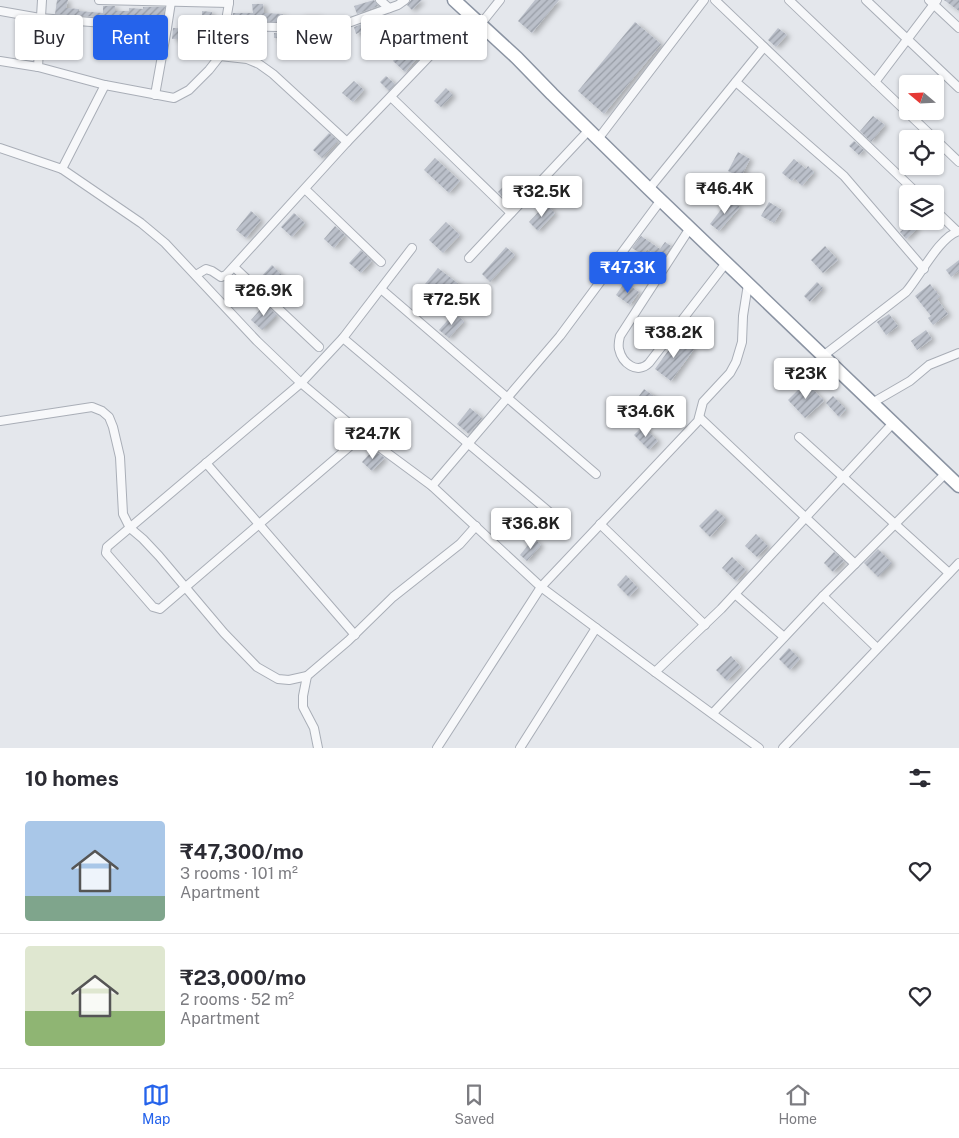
<!DOCTYPE html>
<html lang="en">
<head>
<meta charset="utf-8">
<style>
  :root { --surface:#fff; --page:#f2f2f3; --text:#2b2b33; --muted:#7c7c81; --line:#e1e1e2; --accent:#2563eb }
  body { margin:0; font-family:"Public Sans",sans-serif; background:var(--page); color:var(--text); height:100vh; display:flex; flex-direction:column; font-size:19px; white-space:nowrap }
  * { box-sizing:border-box; margin:0 }
  p { font-size:16px; color:var(--muted) }
  .icon { flex:none; width:28px; height:28px; fill:none; stroke:currentColor; stroke-width:2; stroke-linecap:round; stroke-linejoin:round }
  .map { position:relative; height:748px; overflow:hidden }
  .details { display:flex; flex-direction:column; background:var(--surface); flex:1 }
  .details>* { flex:none }
  .hud { position:absolute; left:15px; top:15px; width:500px; height:45px; display:flex; gap:10px }
  .needle { width:32px; rotate:289deg }
  .fabs { position:absolute; left:899px; top:75px; display:grid; gap:10px }
  .fabs a { display:grid; place-items:center; width:45px; height:45px; border-radius:5px; background:var(--surface); box-shadow:0 1px 4px #0004; font-size:25px }
  .price { position:absolute; translate:-50% -42px; padding:0 11px; border-radius:5px; background:#fff; color:#222; font-size:16px; line-height:32px; filter:drop-shadow(0 1px 2px #0008) }
  .price::after { content:''; position:absolute; left:50%; top:30px; width:15px; height:11px; margin-left:-8px; background:inherit; clip-path:polygon(0 0,100% 0,50% 100%) }
  .price.active { background:var(--accent); color:#fff }
  ul { padding:0; list-style:none }
  li { display:flex; align-items:center; gap:15px; height:125px; padding:0 25px }
  li+li { border-top:1px solid var(--line) }
  li span { display:grid; place-items:center; flex:none; width:140px; height:100px; border-radius:5px; color:#555 }
  li>.icon { margin-inline-start:auto }
  span .icon { width:60px; height:60px; fill:#fffc; stroke-width:1 }
  li b { font-size:21px }
  h2 { display:flex; justify-content:space-between; align-items:center; height:60px; padding:0 25px; font-size:21px }
  .tag { padding:0 18px; border-radius:5px; background:var(--surface); box-shadow:0 1px 4px #0004; font-size:18px; line-height:45px }
  .tag.active { background:var(--accent); color:#fff }
  .tabs { display:flex; justify-content:space-around; align-items:center; height:70px; border-top:1px solid var(--line); background:var(--surface); font-size:14px; color:var(--muted) }
  .tabs a { display:grid; justify-items:center; gap:2px }
  .tabs .active { color:var(--accent) }
  .map>svg:first-child { display:block }
  .building { fill:url(#building-hatch); filter:url(#shadow) }
  .lines { fill:none; stroke-linecap:round; stroke-linejoin:round }
  .minor-casing { stroke:#a9aeb7; stroke-width:10 }
  .trunk-casing { stroke:#8b94a3; stroke-width:15 }
  .minor { stroke:#f7f8fa; stroke-width:8 }
  .trunk { stroke:#fff; stroke-width:12 }
</style>
</head>
<body>
<div class="map">
<svg width="959" height="748" viewBox="0 0 959 748">
  <defs>
    <pattern id="building-hatch" width="6" height="6" patternUnits="userSpaceOnUse" patternTransform="scale(1.25)"><rect width="6" height="6" fill="#bbc0ca"/><path d="M-1 1l2-2M0 6l6-6M5 7l2-2" fill="none" stroke="#989da6"/></pattern>
    <filter id="shadow"><feDropShadow dx="3.5" dy="2" stdDeviation="2.5" flood-color="#0004"/></filter>
  </defs>
  <rect width="100%" height="100%" fill="#e4e7ec"/>
  <g class="building">
    <polygon points="57,0 68,0 66,8 79,9 79,11 103,13 103,6 115,6 115,11 129,11 129,8 143,9 143,7 165,7 163,18 155,17 155,21 55,14"/>
    <polygon points="374,0 378,6 357,14 354,6"/>
    <polygon points="411,0 422,0 412,10 407,5"/>
    <polygon points="535,0 559,0 532,33 518,21"/>
    <polygon points="944,0 959,0 959,11"/>
    <polygon points="252,4 263,4 264,13 283,14 283,22 232,21 233,13 253,13"/>
    <polygon points="202,11 212,12 211,22 202,21"/>
    <polygon points="301,15 319,15 318,22 300,22"/>
    <polygon points="387,15 391,25 379,30 377,25 356,34 354,27"/>
    <polygon points="635,22 661,44 604,114 578,91"/>
    <polygon points="194,23 198,23 199,45 200,45 199,54 190,53 192,38 172,39 173,28 193,29"/>
    <polygon points="54,25 66,26 64,33 53,30"/>
    <polygon points="778,28 787,35 776,47 768,40"/>
    <polygon points="104,29 155,33 155,37 137,36 136,38 115,36 103,34"/>
    <polygon points="274,33 286,33 286,39 274,38"/>
    <polygon points="300,33 313,33 311,43 299,41"/>
    <polygon points="407,44 420,55 405,72 393,61"/>
    <polygon points="386,76 395,84 389,91 380,82"/>
    <polygon points="354,81 364,90 353,102 342,93"/>
    <polygon points="446,88 453,95 441,107 434,101"/>
    <polygon points="873,116 885,125 871,142 860,131"/>
    <polygon points="329,133 338,141 322,158 313,150"/>
    <polygon points="854,141 864,150 859,155 849,146"/>
    <polygon points="738,152 750,159 741,177 728,171"/>
    <polygon points="435,158 460,181 449,193 424,170"/>
    <polygon points="794,159 806,169 808,166 814,172 802,186 794,178 792,181 782,173"/>
    <polygon points="511,179 520,188 507,201 498,192"/>
    <polygon points="730,198 740,207 719,231 710,224"/>
    <polygon points="769,202 782,210 774,223 761,216"/>
    <polygon points="546,204 555,213 538,231 529,222"/>
    <polygon points="251,211 261,220 246,238 236,230"/>
    <polygon points="294,213 305,223 292,237 281,227"/>
    <polygon points="446,222 460,235 443,253 429,240"/>
    <polygon points="911,222 917,229 906,239 900,232"/>
    <polygon points="335,226 345,235 334,248 324,239"/>
    <polygon points="641,236 660,249 665,242 671,246 663,259 647,249 643,255 632,248"/>
    <polygon points="825,246 838,260 823,273 811,260"/>
    <polygon points="506,247 515,255 490,282 482,274"/>
    <polygon points="361,250 372,261 361,273 349,263"/>
    <polygon points="959,260 959,271 951,277 946,270"/>
    <polygon points="272,265 282,275 269,289 259,279"/>
    <polygon points="438,268 460,285 446,301 425,284"/>
    <polygon points="625,282 639,292 630,305 616,295"/>
    <polygon points="817,282 823,288 810,302 804,296"/>
    <polygon points="930,284 940,297 937,299 948,314 933,325 928,318 931,316 915,296"/>
    <polygon points="265,304 277,315 262,330 251,320"/>
    <polygon points="454,313 464,321 449,338 439,330"/>
    <polygon points="889,314 898,326 886,335 877,322"/>
    <polygon points="926,330 932,339 917,350 911,341"/>
    <polygon points="678,337 694,349 671,381 655,369"/>
    <polygon points="806,382 824,401 805,418 788,400"/>
    <polygon points="644,389 659,400 649,414 634,403"/>
    <polygon points="833,396 846,409 839,417 826,403"/>
    <polygon points="470,408 482,418 469,434 457,424"/>
    <polygon points="643,426 658,441 649,450 634,435"/>
    <polygon points="373,450 385,458 372,471 362,462"/>
    <polygon points="716,509 726,519 710,537 699,526"/>
    <polygon points="756,534 768,546 757,557 745,546"/>
    <polygon points="534,538 541,545 527,561 520,555"/>
    <polygon points="878,549 892,563 878,577 864,563"/>
    <polygon points="834,552 844,561 833,572 824,563"/>
    <polygon points="732,557 746,570 736,581 722,568"/>
    <polygon points="626,575 638,588 629,597 617,585"/>
    <polygon points="789,648 800,659 790,670 779,659"/>
    <polygon points="731,656 741,667 727,681 716,670"/>
  </g>
  <g class="lines">
    <defs>
      <g id="minor">
        <polyline points="99,0 229,3 229,0"/>
        <polyline points="380,0 389,8"/>
        <polyline points="715,0 918,194"/>
        <polyline points="789,0 935,139"/>
        <polyline points="866,0 959,88"/>
        <polyline points="929,0 959,28"/>
        <polyline points="0,11 40,18 167,28 155,95"/>
        <polyline points="480,25 500,0"/>
        <polyline points="225,26 325,28 348,23 398,5 405,0"/>
        <polyline points="167,28 171,2"/>
        <polyline points="220,56 247,59 259,64 273,74 347,142"/>
        <polyline points="0,61 38,67"/>
        <polyline points="736,82 844,176 924,269"/>
        <polyline points="875,82 937,0"/>
        <polyline points="105,85 174,98 189,90 209,70 220,56 229,3"/>
        <polyline points="391,97 511,213"/>
        <polyline points="598,139 704,0"/>
        <polyline points="935,139 959,162"/>
        <polyline points="0,148 62,169 105,85 38,67 42,0"/>
        <polyline points="62,169 141,223 165,243 257,341 301,383 363,435 432,486 541,587 655,672 759,748"/>
        <polyline points="305,189 381,262"/>
        <polyline points="649,189 764,47"/>
        <polyline points="935,210 957,231"/>
        <path d="M690,228L620,336C619,340 618,344 619,349C622,363 637,375 649,363L726,263"/>
        <polyline points="469,258 589,130"/>
        <polyline points="234,267 319,347"/>
        <polyline points="196,275 206,269 212,271 221,277 226,275 347,142 469,15"/>
        <polyline points="381,289 596,474"/>
        <polyline points="343,338 560,521"/>
        <path d="M823,356L906,292C920,276 940,236 959,231"/>
        <polyline points="872,403 910,381 929,365 959,353"/>
        <polyline points="700,418 855,564"/>
        <polyline points="0,421 92,407 102,411 109,417 113,427 120,457 123,514 130,528 143,539 159,556 224,633 257,667 278,679 289,680 307,676"/>
        <polyline points="363,435 160,609 153,607 106,553 107,547 301,383 343,338 412,248"/>
        <polyline points="799,437 949,573"/>
        <polyline points="206,463 355,635"/>
        <polyline points="432,486 560,336 661,200"/>
        <polyline points="600,524 705,625"/>
        <polyline points="735,594 784,637"/>
        <polyline points="823,596 877,648"/>
        <polyline points="655,672 721,609 894,422"/>
        <polyline points="713,713 823,596 946,473"/>
        <polyline points="318,748 314,728 303,707 303,696 307,676 348,641 393,597 460,544 476,526"/>
        <polyline points="437,748 541,587 698,421 703,402 730,373 736,362 742,342 743,316 748,284"/>
        <polyline points="520,748 596,628"/>
        <polyline points="783,748 959,563"/>
      </g>
      <polyline id="trunk" points="454,0 517,58 552,94 649,189 959,486"/>
    </defs>
    <use href="#minor" class="minor-casing"/>
    <use href="#trunk" class="trunk-casing"/>
    <use href="#minor" class="minor"/>
    <use href="#trunk" class="trunk"/>
  </g>
</svg>
<div class="fabs">
<a><svg class="needle" viewBox="-14 -14 28 28"><path d="M0-13l5 13h-10z" fill="#e53935"/><path d="M0 13l5-13h-10z" fill="#7c7c81"/></svg></a>
<a><svg class="icon" aria-label="locate" viewBox="0 0 24 24"><circle cx="12" cy="12" r="6"/><path d="M12 2v4M12 18v4M2 12h4M18 12h4"/></svg></a>
<a><svg class="icon" aria-label="layers" viewBox="0 0 24 24"><path d="M12 4l9 5-9 5-9-5zM3 14l9 5 9-5"/></svg></a>
</div>
<b class="price" style="left:725px;top:215px">₹46.4K</b>
<b class="price" style="left:542px;top:218px">₹32.5K</b>
<b class="price active" style="left:628px;top:294px">₹47.3K</b>
<b class="price" style="left:264px;top:317px">₹26.9K</b>
<b class="price" style="left:452px;top:326px">₹72.5K</b>
<b class="price" style="left:674px;top:359px">₹38.2K</b>
<b class="price" style="left:806px;top:400px">₹23K</b>
<b class="price" style="left:646px;top:438px">₹34.6K</b>
<b class="price" style="left:373px;top:460px">₹24.7K</b>
<b class="price" style="left:531px;top:550px">₹36.8K</b>
<div class="hud">
<a class="tag">Buy</a>
<a class="tag active">Rent</a>
<a class="tag">Filters</a>
<a class="tag">New</a>
<a class="tag">Apartment</a>
</div>
</div>
<section class="details">
<h2>10 homes<svg class="icon" aria-label="filters" viewBox="0 0 24 24"><path d="M4 7h16M4 17h16"/><circle cx="9" cy="7" r="2"/><circle cx="15" cy="17" r="2"/></svg></h2>
<ul>
<li><span style="background:linear-gradient(#a9c7e8 75%,#7fa58c 0)"><svg class="icon" aria-label="home" viewBox="0 0 24 24"><path d="M3 11l9-7 9 7M6 9v11h12V9"/></svg></span><div><b>₹47,300/mo</b><p>3 rooms · 101 m²</p><p>Apartment</p></div><svg class="icon" aria-label="heart" viewBox="0 0 24 24"><path d="M12 20l-8-8c-3-5 5-10 8-4 3-6 11-1 8 4z"/></svg></li>
<li><span style="background:linear-gradient(#dfe7d0 65%,#8fb573 0)"><svg class="icon" aria-label="home" viewBox="0 0 24 24"><path d="M3 11l9-7 9 7M6 9v11h12V9"/></svg></span><div><b>₹23,000/mo</b><p>2 rooms · 52 m²</p><p>Apartment</p></div><svg class="icon" aria-label="heart" viewBox="0 0 24 24"><path d="M12 20l-8-8c-3-5 5-10 8-4 3-6 11-1 8 4z"/></svg></li>
</ul>
</section>
<nav class="tabs">
<a class="active"><svg class="icon" aria-label="map" viewBox="0 0 24 24"><path d="M3 6l6-2 6 2 6-2v14l-6 2-6-2-6 2zM9 4v14M15 6v14"/></svg>Map</a>
<a><svg class="icon" aria-label="saved" viewBox="0 0 24 24"><path d="M7 4h10v16l-5-4-5 4z"/></svg>Saved</a>
<a><svg class="icon" aria-label="home" viewBox="0 0 24 24"><path d="M3 11l9-7 9 7M6 9v11h12V9"/></svg>Home</a>
</nav>
</body>
</html>
